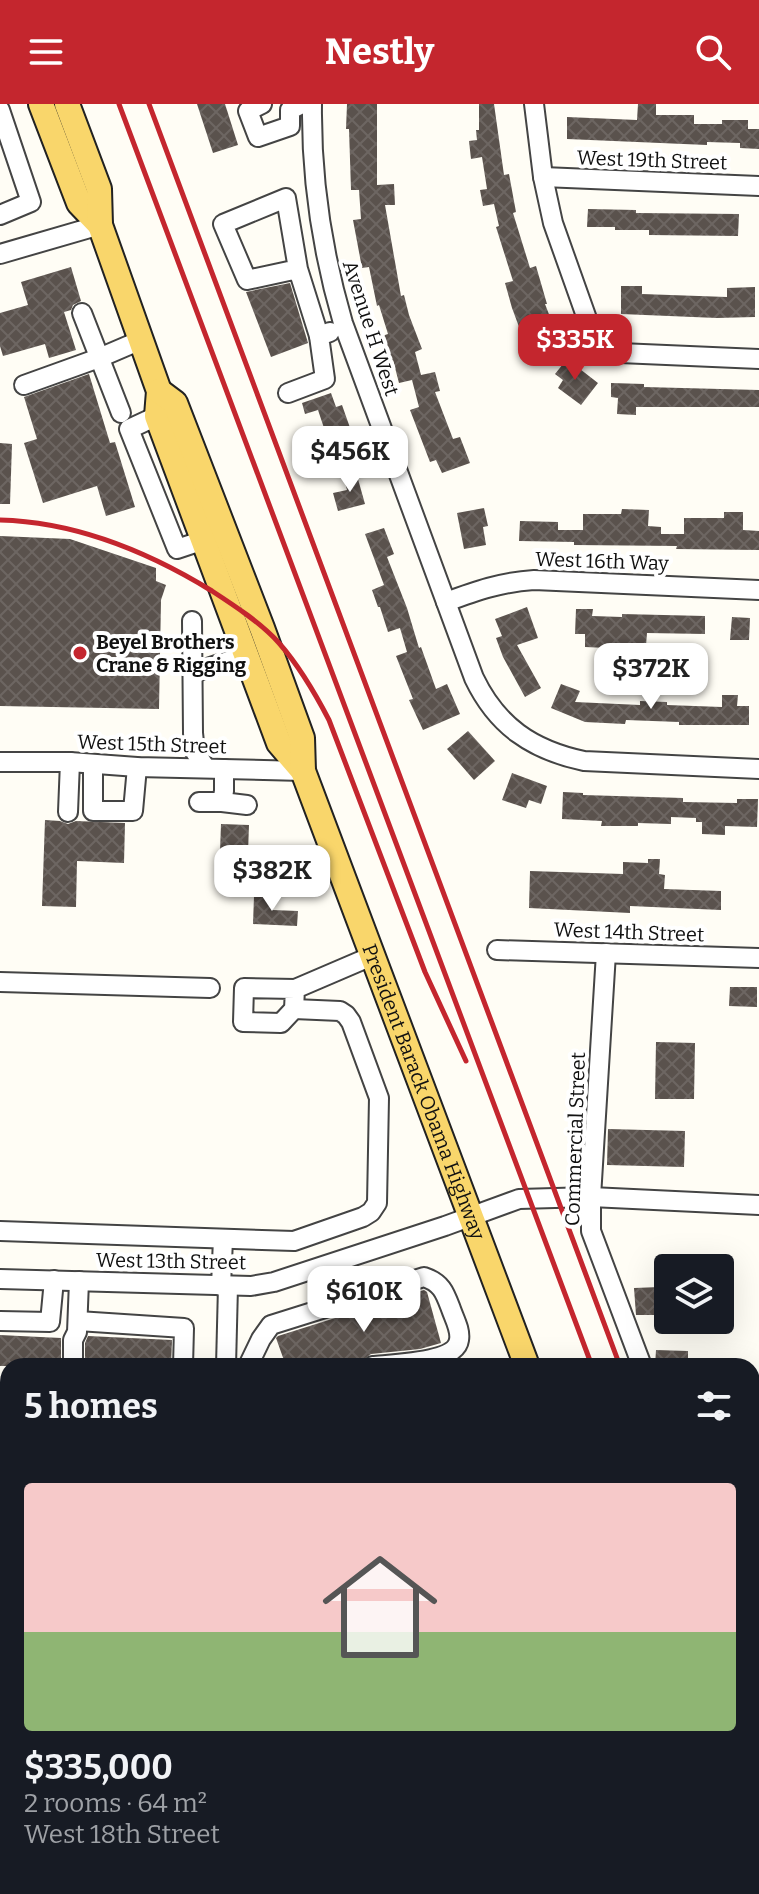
<!DOCTYPE html>
<html lang="en">
<head>
<meta charset="utf-8">
<style>
  :root { --surface:#171b24; --page:#20242c; --text:#f1f3f6; --muted:#9ea1a6; --line:#363941; --accent:#c4262e }
  body { margin:0; font-family:Bitter,serif; background:var(--page); color:var(--text); height:100vh; display:flex; flex-direction:column; font-size:30px; white-space:nowrap }
  * { box-sizing:border-box; margin:0 }
  p { font-size:26px; color:var(--muted) }
  .icon { flex:none; width:44px; height:44px; fill:none; stroke:currentColor; stroke-width:2; stroke-linecap:round; stroke-linejoin:round }
  .map { position:relative; flex:1; overflow:hidden }
  .panel { position:absolute; left:0px; top:1254px; width:760px; height:536px; display:flex; flex-direction:column; background:var(--surface); border-radius:24px 24px 0 0; box-shadow:0 8px 32px #0002 }
  .panel>* { flex:none }
  .tools { position:absolute; left:654px; top:1150px; display:grid; gap:16px }
  .tools a { display:grid; place-items:center; width:80px; height:80px; border-radius:8px; background:var(--surface); box-shadow:0 8px 32px #0002; font-size:40px }
  .price { position:absolute; translate:-50% -68px; padding:0 18px; border-radius:16px; background:#fff; color:#222; font-size:26px; line-height:52px; filter:drop-shadow(0 2px 4px #0008) }
  .price::after { content:''; position:absolute; left:50%; top:48px; width:24px; height:18px; margin-left:-12px; background:inherit; clip-path:polygon(0 0,100% 0,50% 100%) }
  .price.current { background:var(--accent); color:#fff }
  ul { padding:0; list-style:none }
  li { display:grid; align-content:center; gap:16px; height:424px; padding:0 24px }
  li+li { border-top:2px solid var(--line) }
  li span { display:grid; place-items:center; height:248px; border-radius:8px; color:#555 }
  li>.icon { margin-inline-start:auto }
  span .icon { width:144px; height:144px; fill:#fffc; stroke-width:1 }
  li b { font-size:34px }
  h2 { display:flex; justify-content:space-between; align-items:center; height:96px; padding:0 24px; font-size:34px }
  header { display:flex; justify-content:space-between; align-items:center; height:104px; padding:0 24px; background:var(--accent); color:#fff; font-size:36px; font-weight:700 }
  .map>svg:first-child { display:block }
  .building { fill:url(#building-cross-hatch) }
  .lines { fill:none; stroke-linecap:round; stroke-linejoin:round }
  .minor-casing { stroke:#444; stroke-width:22 }
  .major-casing { stroke:#222; stroke-width:28 }
  .minor { stroke:#fff; stroke-width:18 }
  .major { stroke:#f9d66b; stroke-width:24 }
  .rail { stroke:#c4262e; stroke-width:5 }
  .poi-dot { fill:#c4262e; stroke:#fff; stroke-width:3 }
  .labels { text-anchor:middle; stroke-width:8; stroke-linejoin:round; paint-order:stroke }
  .street-label { font-size:20px; fill:#111; stroke:#fff }
  .poi-label { font-size:20px; font-weight:bold; fill:#111; stroke:#fff; text-anchor:start }
</style>
</head>
<body>
<header><svg class="icon" aria-label="menu" viewBox="0 0 24 24"><path d="M4 6h16M4 12h16M4 18h16"/></svg>Nestly<svg class="icon" aria-label="search" viewBox="0 0 24 24"><circle cx="10" cy="10" r="6"/><path d="M15 15l6 6"/></svg></header>
<div class="map">
<svg width="759" height="1790" viewBox="0 0 759 1790">
  <defs>
    <pattern id="building-cross-hatch" width="8" height="8" patternUnits="userSpaceOnUse" patternTransform="scale(2)"><rect width="8" height="8" fill="#5a524d"/><path d="M0 0l8 8M0 8l8-8" fill="none" stroke="#6d6662"/></pattern>
  </defs>
  <rect width="100%" height="100%" fill="#fffdf5"/>
  <g class="building">
    <polygon points="197,0 225,0 238,41 213,49"/>
    <polygon points="347,0 377,0 377,81 394,80 395,101 385,101 401,192 404,191 409,211 422,245 415,248 421,271 435,268 440,287 435,288 453,335 460,333 470,359 442,369 436,356 430,358 410,306 419,303 412,276 399,279 393,256 391,257 382,232 388,230 379,201 377,202 369,163 362,164 353,116 361,115 359,86 351,86 349,25 346,25"/>
    <polygon points="479,0 494,0 504,71 509,70 516,108 513,109 530,164 536,162 547,200 545,200 562,244 543,251 540,242 528,247 512,204 505,179 513,177 496,123 499,122 494,100 483,102 480,86 487,85 482,53 471,55 469,37 477,36 476,26 479,26"/>
    <polygon points="638,0 656,0 656,11 694,11 694,20 722,20 722,16 748,16 748,25 759,25 759,45 740,44 740,39 707,38 707,41 567,35 567,13 637,16"/>
    <polygon points="588,105 636,106 636,109 739,110 738,132 649,131 649,126 615,126 615,123 587,123"/>
    <polygon points="71,163 81,197 73,201 71,206 64,208 76,246 49,254 45,240 3,252 0,242 0,209 28,201 21,178"/>
    <polygon points="290,179 308,239 271,253 246,188"/>
    <polygon points="621,182 642,182 642,190 727,193 727,184 755,183 755,213 717,214 621,210"/>
    <polygon points="567,255 598,279 581,301 558,284 563,276 555,270"/>
    <polygon points="89,270 110,339 115,338 135,403 106,412 97,382 43,399 24,339 37,335 24,293"/>
    <polygon points="611,279 644,280 644,283 759,286 759,303 636,303 636,311 617,310 618,294 611,293"/>
    <polygon points="331,289 336,303 342,301 354,335 345,337 351,362 325,367 319,335 327,333 318,306 305,310 302,299"/>
    <polygon points="0,339 12,340 10,400 0,400"/>
    <polygon points="356,368 365,400 338,407 333,389 347,386 343,371"/>
    <polygon points="484,404 488,422 483,423 486,441 464,445 457,409"/>
    <polygon points="622,405 649,406 648,422 661,423 661,430 684,430 684,414 724,414 724,408 743,408 743,426 759,427 759,446 676,445 677,442 574,441 574,438 519,437 520,417 558,418 558,426 583,426 583,410 621,410"/>
    <polygon points="384,424 394,450 387,453 407,504 419,544 421,543 436,585 447,580 460,610 423,626 409,596 413,595 396,552 407,548 400,524 388,528 380,503 378,503 372,486 384,481 365,430"/>
    <polygon points="0,432 70,435 156,464 156,477 166,481 161,496 159,605 0,602"/>
    <polygon points="527,503 538,534 517,541 541,584 525,593 503,553 496,534 502,532 495,515"/>
    <polygon points="576,505 593,505 592,512 622,513 622,510 705,512 705,530 647,529 646,542 607,541 607,544 585,543 585,530 575,530"/>
    <polygon points="732,513 750,514 749,536 730,536"/>
    <polygon points="561,580 580,587 575,598 640,601 640,597 667,598 667,601 722,603 722,591 738,591 737,602 749,602 749,621 679,621 679,618 626,616 625,620 585,618 551,604"/>
    <polygon points="468,627 495,657 474,676 447,645"/>
    <polygon points="512,669 547,682 541,700 529,696 526,704 502,696"/>
    <polygon points="563,688 583,689 583,691 683,694 683,698 737,699 737,695 758,695 757,723 725,722 725,731 702,730 702,718 696,718 696,714 671,713 671,720 638,719 638,722 601,722 602,717 562,715"/>
    <polygon points="45,716 60,717 68,720 76,717 125,719 124,759 77,757 76,803 42,802"/>
    <polygon points="221,720 249,721 247,776 219,775"/>
    <polygon points="648,755 660,755 659,770 665,771 664,785 721,787 721,806 630,802 630,809 529,804 530,767 623,770 623,758 648,759"/>
    <polygon points="254,792 274,793 273,806 298,807 297,822 253,820"/>
    <polygon points="730,883 757,883 757,903 729,902"/>
    <polygon points="656,938 695,939 694,995 655,995"/>
    <polygon points="608,1025 685,1027 684,1063 607,1061"/>
    <polygon points="660,1183 661,1211 636,1211 634,1184"/>
    <polygon points="424,1186 427,1188 441,1239 420,1245 371,1250 363,1256 313,1262 286,1262 276,1234 278,1232"/>
    <polygon points="0,1231 61,1234 61,1262 0,1262"/>
    <polygon points="88,1232 172,1236 171,1262 85,1262 85,1239"/>
    <polygon points="656,1246 688,1247 688,1262 655,1262"/>
  </g>
  <g class="lines">
    <defs>
      <g id="minor">
        <polyline points="262,0 248,7 258,33 290,22 290,6 302,0"/>
        <path d="M312,0C311,75 322,147 343,219L474,574C497,622 532,646 584,657L759,665"/>
        <path d="M534,0L543,73L553,119L591,226C599,239 605,245 620,249L759,255"/>
        <polyline points="0,6 31,98 0,111"/>
        <polyline points="543,73 759,82"/>
        <polyline points="0,150 100,121"/>
        <polyline points="298,165 247,176 223,120 286,94 298,165 319,232"/>
        <polyline points="82,209 121,309"/>
        <polyline points="24,281 99,254 141,236"/>
        <polyline points="288,289 325,275 319,232 330,228"/>
        <polyline points="157,312 129,325 177,445 204,436"/>
        <path d="M446,498C476,487 501,478 534,476L759,486"/>
        <polyline points="192,517 193,629 195,648 206,664"/>
        <polyline points="193,569 246,551"/>
        <polyline points="0,658 70,658 137,663 303,667"/>
        <polyline points="93,660 93,707 133,707 137,663"/>
        <polyline points="199,698 222,698 224,687 224,665"/>
        <polyline points="222,698 247,701"/>
        <polyline points="68,708 70,658"/>
        <polyline points="497,846 759,854"/>
        <polyline points="606,849 591,1093 591,1127 642,1262"/>
        <polyline points="0,878 210,884"/>
        <polyline points="295,885 244,884 243,918 281,919 294,905 295,885 372,852"/>
        <polyline points="0,1127 294,1137 363,1113 371,1108 377,1099 379,994 351,918 346,911 340,907 294,905"/>
        <polyline points="0,1175 251,1182 274,1178 445,1122 519,1095 591,1093 759,1101"/>
        <polyline points="221,1182 223,1135"/>
        <polyline points="0,1217 50,1218 54,1176"/>
        <polyline points="78,1217 184,1224 183,1262"/>
        <polyline points="73,1262 73,1236 77,1228 79,1177"/>
        <polyline points="226,1262 228,1182"/>
        <path d="M248,1262L261,1235L271,1221L424,1173C442,1179 445,1189 451,1205C454,1214 461,1226 459,1236C456,1259 392,1260 373,1262"/>
        <polyline points="0,1316 8,1316"/>
        <polyline points="0,1458 8,1458"/>
        <polyline points="0,1510 8,1510"/>
        <polyline points="752,1539 759,1539"/>
        <polyline points="752,1553 759,1572"/>
        <polyline points="73,1790 74,1782"/>
      </g>
      <g id="major">
        <polyline points="41,0 79,99 100,121"/>
        <polyline points="67,0 99,85 100,121 159,287 157,312 279,639 303,667"/>
        <path id="s1" d="M159,287L175,299L262,524L302,634L303,667L527,1262"/>
        <polyline points="721,1782 724,1790"/>
      </g>
    </defs>
    <use href="#minor" class="minor-casing"/>
    <use href="#major" class="major-casing"/>
    <use href="#minor" class="minor"/>
    <use href="#major" class="major"/>
    <g class="rail">
      <polyline points="119,0 592,1262"/>
      <polyline points="149,0 620,1262"/>
      <path d="M0,416C77,418 147,447 212,487C235,502 261,519 279,539C300,563 315,589 329,616L425,868L466,957"/>
      <polyline points="752,1614 759,1633"/>
      <polyline points="752,1691 759,1710"/>
      <polyline points="752,1717 759,1736"/>
    </g>
  </g>
  <circle class="poi-dot" cx="80" cy="549" r="8"/>
  <g class="labels">
    <g class="street-label">
      <text transform="translate(652 56) rotate(2)" y="7">West 19th Street</text>
      <text transform="translate(371 224) rotate(72)" y="7">Avenue H West</text>
      <text transform="translate(602 457) rotate(2)" y="7">West 16th Way</text>
      <text transform="translate(152 640) rotate(2)" y="7">West 15th Street</text>
      <text transform="translate(629 828) rotate(2)" y="7">West 14th Street</text>
      <text dy="7" stroke="none"><textPath href="#s1" startOffset="754">President Barack Obama Highway</textPath></text>
      <text transform="translate(575 1035) rotate(-88)" y="7">Commercial Street</text>
      <text transform="translate(171 1157) rotate(1)" y="7">West 13th Street</text>
    </g>
    <g class="poi-label">
      <text x="96" y="545">Beyel Brothers<tspan x="96" dy="23">Crane &amp; Rigging</tspan></text>
    </g>
  </g>
</svg>
<div class="tools">
<a><svg class="icon" aria-label="layers" viewBox="0 0 24 24"><path d="M12 4l9 5-9 5-9-5zM3 14l9 5 9-5"/></svg></a>
</div>
<b class="price current" style="left:575px;top:278px">$335K</b>
<b class="price" style="left:350px;top:390px">$456K</b>
<b class="price" style="left:651px;top:607px">$372K</b>
<b class="price" style="left:272px;top:809px">$382K</b>
<b class="price" style="left:364px;top:1230px">$610K</b>
<section class="panel">
<h2>5 homes<svg class="icon" aria-label="filters" viewBox="0 0 24 24"><path d="M4 7h16M4 17h16"/><circle cx="9" cy="7" r="2"/><circle cx="15" cy="17" r="2"/></svg></h2>
<ul>
<li><span style="background:linear-gradient(#f6c9c9 60%,#8fb573 0)"><svg class="icon" aria-label="home" viewBox="0 0 24 24"><path d="M3 11l9-7 9 7M6 9v11h12V9"/></svg></span><div><b>$335,000</b><p>2 rooms · 64 m²</p><p>West 18th Street</p></div></li>
</ul>
</section>
</div>
</body>
</html>
